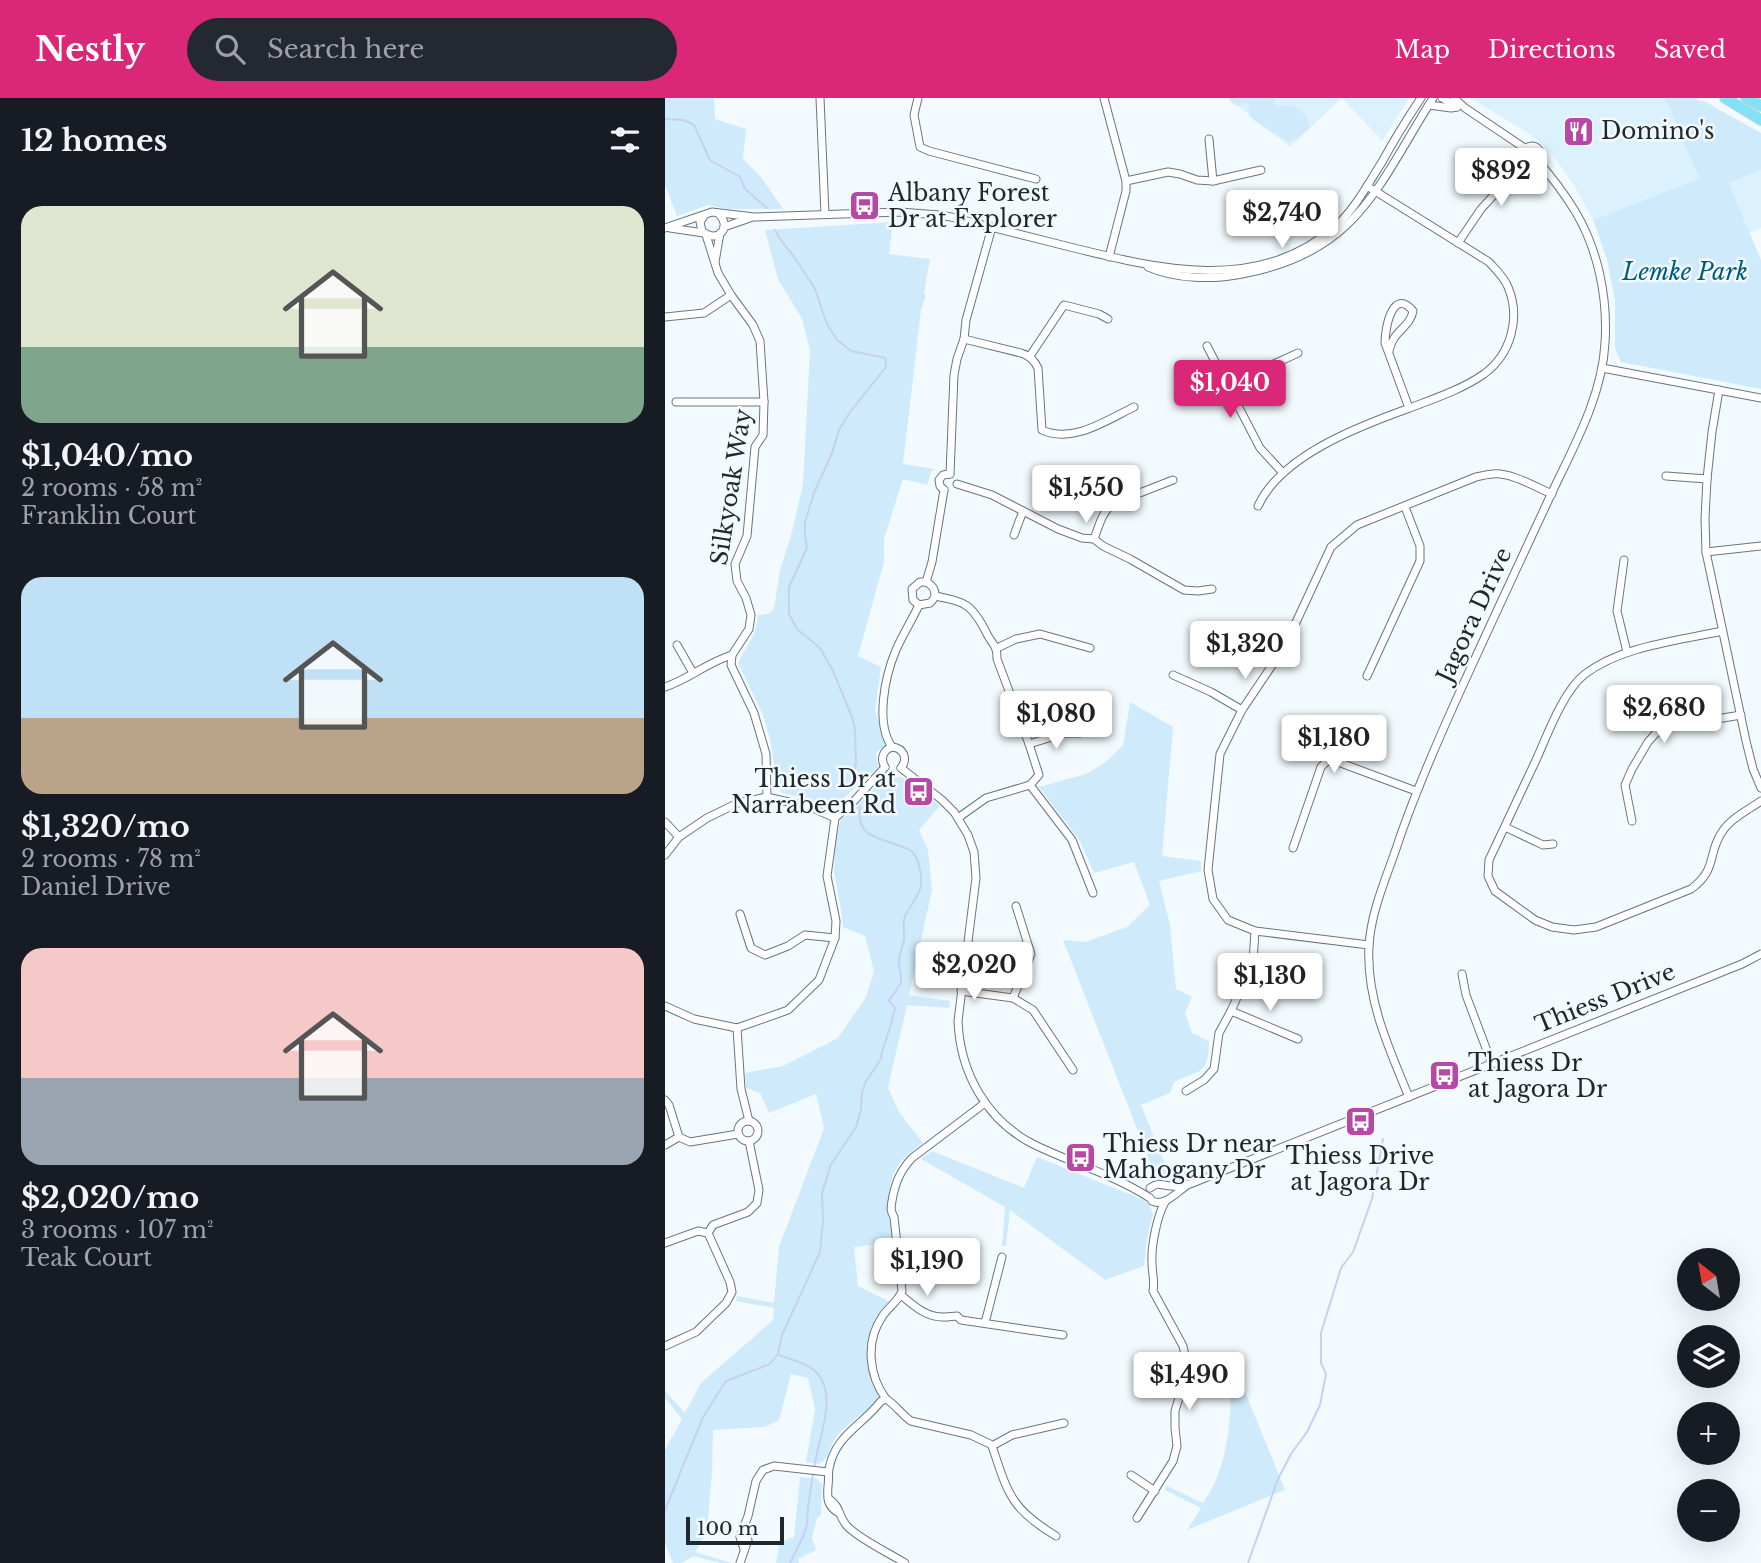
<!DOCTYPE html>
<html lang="en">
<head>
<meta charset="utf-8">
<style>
  :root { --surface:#171b24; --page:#242831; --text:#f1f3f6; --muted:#9ea1a6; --accent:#db2777 }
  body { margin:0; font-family:"Libre Baskerville",serif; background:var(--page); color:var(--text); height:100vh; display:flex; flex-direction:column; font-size:26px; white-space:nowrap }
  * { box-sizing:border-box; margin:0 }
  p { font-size:23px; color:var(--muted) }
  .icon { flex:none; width:38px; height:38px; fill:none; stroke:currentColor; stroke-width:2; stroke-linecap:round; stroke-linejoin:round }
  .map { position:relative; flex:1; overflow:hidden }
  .side { display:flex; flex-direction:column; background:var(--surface); width:665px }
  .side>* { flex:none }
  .needle { width:46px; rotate:329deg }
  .fabs { position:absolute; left:1012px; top:1150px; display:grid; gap:14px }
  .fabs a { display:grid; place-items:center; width:63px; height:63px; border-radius:50%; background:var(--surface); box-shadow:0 7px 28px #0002; font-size:35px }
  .scale { position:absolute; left:21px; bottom:18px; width:98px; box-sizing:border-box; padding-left:7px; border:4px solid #21282c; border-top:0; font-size:19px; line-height:24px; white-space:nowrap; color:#21282c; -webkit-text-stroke:5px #f2fafe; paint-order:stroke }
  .price { position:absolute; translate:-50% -60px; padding:0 16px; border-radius:7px; background:#fff; color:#222; font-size:23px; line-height:46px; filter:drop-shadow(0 2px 4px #0008) }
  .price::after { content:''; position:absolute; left:50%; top:42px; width:21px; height:16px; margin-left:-10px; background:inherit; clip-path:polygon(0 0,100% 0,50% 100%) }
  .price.selected { background:var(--accent); color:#fff }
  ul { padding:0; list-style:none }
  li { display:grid; align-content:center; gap:14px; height:371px; padding:0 21px }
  li span { display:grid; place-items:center; height:217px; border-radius:21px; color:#555 }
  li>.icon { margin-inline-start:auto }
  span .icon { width:126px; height:126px; fill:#fffc; stroke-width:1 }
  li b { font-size:30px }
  h2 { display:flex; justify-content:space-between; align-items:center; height:84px; padding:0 21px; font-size:30px }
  header { display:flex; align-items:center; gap:42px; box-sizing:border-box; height:98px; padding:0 35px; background:var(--accent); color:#fff }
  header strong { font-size:33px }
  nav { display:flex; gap:38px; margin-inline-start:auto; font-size:24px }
  .search { width:490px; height:63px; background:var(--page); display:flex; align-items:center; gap:18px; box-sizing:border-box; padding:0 24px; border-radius:38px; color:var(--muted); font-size:26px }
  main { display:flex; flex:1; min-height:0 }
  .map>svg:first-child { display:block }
  .built { fill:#dcf1fe }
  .green { fill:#cfebfb }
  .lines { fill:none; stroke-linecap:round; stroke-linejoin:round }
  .stream { stroke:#c7d0f3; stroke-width:2 }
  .minor-casing { stroke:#667680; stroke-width:9 }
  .highway-casing { stroke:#d3d4d5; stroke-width:12 }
  .minor { stroke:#fff; stroke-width:7 }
  .highway { stroke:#80e1f7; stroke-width:10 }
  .labels { text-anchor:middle; stroke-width:5; stroke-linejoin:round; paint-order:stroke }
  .poi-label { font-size:23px; fill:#21282c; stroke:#f2fafe; text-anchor:start }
  .park-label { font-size:23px; font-style:italic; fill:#005a7e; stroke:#f2fafe }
  .street-label { font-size:23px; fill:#21282c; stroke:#f2fafe }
</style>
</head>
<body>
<header>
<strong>Nestly</strong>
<div class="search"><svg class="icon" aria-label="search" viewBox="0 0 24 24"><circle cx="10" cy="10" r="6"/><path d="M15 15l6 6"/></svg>Search here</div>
<nav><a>Map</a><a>Directions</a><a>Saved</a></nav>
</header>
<main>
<section class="side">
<h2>12 homes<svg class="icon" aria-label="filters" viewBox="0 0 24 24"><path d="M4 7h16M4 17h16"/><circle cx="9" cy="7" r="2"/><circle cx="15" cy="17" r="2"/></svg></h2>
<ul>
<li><span style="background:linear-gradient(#dfe7d0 65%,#7fa58c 0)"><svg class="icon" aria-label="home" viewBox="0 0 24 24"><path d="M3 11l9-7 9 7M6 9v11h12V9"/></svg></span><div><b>$1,040/mo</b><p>2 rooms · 58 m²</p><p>Franklin Court</p></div></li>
<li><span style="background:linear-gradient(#bfe0f5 65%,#b9a48a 0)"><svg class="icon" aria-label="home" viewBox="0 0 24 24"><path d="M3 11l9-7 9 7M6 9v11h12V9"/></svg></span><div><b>$1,320/mo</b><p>2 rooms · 78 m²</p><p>Daniel Drive</p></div></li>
<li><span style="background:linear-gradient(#f6c9c9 60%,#9aa5b1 0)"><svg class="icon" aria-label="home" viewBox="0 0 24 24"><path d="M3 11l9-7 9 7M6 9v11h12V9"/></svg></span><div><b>$2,020/mo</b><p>3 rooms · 107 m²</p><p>Teak Court</p></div></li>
</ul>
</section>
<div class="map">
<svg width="1096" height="1465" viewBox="0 0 1096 1465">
  <rect width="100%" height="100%" fill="#f2fafe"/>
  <g class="built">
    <polygon points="563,0 744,0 717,43 677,0 625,49"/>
    <polygon points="805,0 998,0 1005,11 1034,82 928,122 910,89 888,57 876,45 863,35"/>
    <polygon points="1096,72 1096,130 1085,135 1064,85"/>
  </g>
  <g class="green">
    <polygon points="0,0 49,0 50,21 81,31 78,61 96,79 118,111 62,111 43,107 12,118 0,87"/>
    <path d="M565,0H609V3L612,8C634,6 638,10 646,29L631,41L624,44C613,37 592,27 585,18C583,14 584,10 584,6L581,5L572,8L566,4Z"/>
    <polygon points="998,0 1032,0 1032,2 1041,4 1096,35 1096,72 1064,85 1096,162 1096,291 956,264 950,250 950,203 942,161 928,122 1034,81 1005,11"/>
    <polygon points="228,124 224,156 265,161 259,195 261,198 256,212 238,366 270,371 266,374 262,387 238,381 219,441 219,464 193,558 216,569 210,613 222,646 211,655 213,669 168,710 149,703 117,695 113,691 105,641 98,617 73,565 90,534 93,517 103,516 109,511 115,472 127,434 138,386 145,252 137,221 113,181 100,132"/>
    <path d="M465,604L508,629L497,758L536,763V773L494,783L505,827L511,891L527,899L520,915L527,935L544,943C543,979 536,970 509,984L505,995L476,1007L505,1078L491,1079L398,842L420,844L462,829L485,807L469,764L429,775L415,743L374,689L421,676L441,664L458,647Z"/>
    <path d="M228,677L239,680L275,708L254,732L263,752L267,792L244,897L285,903L284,910L242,907L223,990L234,1014L258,1045C252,1049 245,1054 240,1059C217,1082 224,1115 228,1144L189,1149L193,1188L225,1204C208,1221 198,1245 204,1269C207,1282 218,1293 210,1305L176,1333L169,1342L162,1358L158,1363L153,1366L141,1364L150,1311L143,1280L126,1276L114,1322L100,1329L48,1332L47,1375L42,1433L30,1454L67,1465H55L28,1458L17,1465H8L0,1445V1352L17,1321L0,1300V1293L20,1315L36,1285L108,1222L109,1210L71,1203L72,1198L109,1205L114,1149L159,1030L151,996L104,1015L95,995L81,990L80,975L118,968L173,940L201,899L209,873L200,838L178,829L176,811L169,774L170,748L174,727L176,721L184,716L217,682Z"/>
    <polygon points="267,1053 359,1090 372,1059 479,1102 484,1106 488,1116 482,1140 479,1168 440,1182 345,1112 341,1148 337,1148 340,1109 256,1061"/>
    <path d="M567,1262L620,1392L522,1432L536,1410L500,1392L502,1388L538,1405C568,1363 565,1311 567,1262Z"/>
    <polygon points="135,1379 152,1381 157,1387 156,1417 152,1420 147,1440 151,1452 133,1461 134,1465 111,1465 115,1444 129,1439"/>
  </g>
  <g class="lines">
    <g class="stream">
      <polyline points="0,21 19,22 29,27 45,62 75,79 80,91 102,110"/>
      <polyline points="110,132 115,141 130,160 150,191 162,226 172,242 186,253 216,259 220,260 221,269 185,314 174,332 167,355 149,395 140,424 140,437 142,450 124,489 124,516 132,531 155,550 168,573 187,619 190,631 191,664 188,686"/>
      <path d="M114,1257C125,1261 141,1265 150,1273C175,1296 152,1343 149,1371"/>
      <path d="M0,1412L38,1319L61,1283L105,1266L113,1256L117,1237L155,1154L158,1123L157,1095L164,1073L165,1068L191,1029L196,1011L197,995L200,985L216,961L217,954L227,923L230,910L224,903C227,897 234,890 236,884C237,879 234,869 234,863C234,855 238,849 239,842C240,833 236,826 241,816C246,806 254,799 256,787C257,779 254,762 249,756C246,751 240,750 235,748C213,739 191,740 195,709"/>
      <polyline points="125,1465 137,1441 142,1427 143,1409 148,1376"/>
      <polyline points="583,1465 613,1381 626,1356 642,1334 655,1307 661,1276 656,1265 656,1235 676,1170 688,1154 707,1101 718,1041"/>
    </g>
    <defs>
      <g id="minor">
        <polyline points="155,0 160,116"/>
        <polyline points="253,0 249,17 255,49 264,53 371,81"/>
        <polyline points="439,0 461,83 461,93 444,159"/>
        <polyline points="777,0 792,9"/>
        <polyline points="789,0 800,10 861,51"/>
        <polyline points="764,7 786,10 792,9"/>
        <polyline points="544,41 548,83"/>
        <circle cx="867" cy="56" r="8"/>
        <polyline points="461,83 503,74 515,76 532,82 548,83 596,72"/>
        <path d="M39,118L35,124L37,133C51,146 68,131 54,116"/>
        <polyline points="59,129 85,120"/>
        <path d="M0,130L47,114L89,119L235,114L274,117L286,119C326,129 366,139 405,149C493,171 594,196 670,129C690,111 703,86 717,64C729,42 742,21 756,0"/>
        <polyline points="5,130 39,135"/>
        <polyline points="41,137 53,175 66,197 88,227 95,243 99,304 98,337 90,349 82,438 70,466 72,483 81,500 86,517 84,531 67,557 66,567 89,615 101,656 102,699"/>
        <polyline points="793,145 816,111 861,62"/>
        <polyline points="50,164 55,135"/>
        <path d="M483,169C510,181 548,182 577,176C692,155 712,89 768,0"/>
        <polyline points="0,219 39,215 66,197"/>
        <path d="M299,241L356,255C365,258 369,262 373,270L377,332C408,346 442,322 469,309"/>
        <polyline points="542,248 595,350 618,375"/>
        <path d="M724,253C728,232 745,230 748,213C728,189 720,229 720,245L744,310"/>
        <polyline points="365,258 399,207 434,216 443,221"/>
        <polyline points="937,270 1096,300"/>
        <polyline points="563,287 633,255"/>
        <polyline points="1054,292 1047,334 1042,381 1040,421 1041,454 1081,643 1088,671 1096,690"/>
        <polyline points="11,304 99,304"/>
        <polyline points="285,376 289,277 292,261 299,241 301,222 327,129"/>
        <polyline points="1001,378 1042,381"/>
        <polyline points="292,386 327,397 393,431 417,440 429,441 438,448 465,461 519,492 533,493 547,491"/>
        <polyline points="279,392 275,388 274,382 278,377 285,376"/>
        <path d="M593,408C616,358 692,329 742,311C768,301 796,292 819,276C846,256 856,220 843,189C839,179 831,172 824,164L702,88"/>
        <polyline points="349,437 358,413"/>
        <path d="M429,441C434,428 437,413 449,405L508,382"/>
        <polyline points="1041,454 1096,448"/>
        <polyline points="959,462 952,513 962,554"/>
        <polyline points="261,484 267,464 279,392"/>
        <path d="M270,498C301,504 307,506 322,536C328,548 332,546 332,561L364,646L374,677L365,687L321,700L293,720"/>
        <path d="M254,507L265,505C273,498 271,489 261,484"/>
        <polyline points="254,507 248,502 247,491 255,484 261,484"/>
        <path d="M1057,533C1012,543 957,548 920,576C899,592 883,635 872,660C856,694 840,728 824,762L823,778L830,793L870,822L887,829L909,832L931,829L1026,791C1053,771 1042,756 1057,734C1066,720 1083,712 1096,703"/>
        <polyline points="12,547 28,575"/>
        <polyline points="332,550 351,541 375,536 425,550"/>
        <polyline points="508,577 546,594 577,612"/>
        <polyline points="702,578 755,463 755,448 740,409"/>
        <path d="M0,589C24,581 43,564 67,557"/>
        <polyline points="364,646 400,635 415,635"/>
        <path d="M227,649C210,625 220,578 231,552C238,536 247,522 254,507"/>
        <path d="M227,649C239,650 243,661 236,670"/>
        <path d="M220,669C215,661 218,652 227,649"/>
        <path d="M236,670L277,702L289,714L303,737L309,754L311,780L293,923C295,974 321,1022 368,1046C406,1065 448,1076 485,1100"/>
        <polyline points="365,687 407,742 428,795"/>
        <polyline points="967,723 960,687 967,671 983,644 991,635 1003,629 1076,617"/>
        <polyline points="0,724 14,739"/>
        <polyline points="840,729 878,747 888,746"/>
        <polyline points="628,750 656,669 662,663 673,664 751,693"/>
        <polyline points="0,757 14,739 42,720 73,705 102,699 145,709 170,720"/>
        <polyline points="75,816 86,850 100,857 123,848 140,837 170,840"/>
        <path d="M704,847L590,833L563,822L548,801L543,772L555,656L577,612L620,548L666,449L692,427L811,379C817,378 823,376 828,376C845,374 871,389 887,396"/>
        <polyline points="797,876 801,897 827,966"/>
        <polyline points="296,893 348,900 368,912 408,972"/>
        <polyline points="348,900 366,856 351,808"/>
        <polyline points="0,908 29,921 72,930 123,912 154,882 170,840 171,823 162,778 170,720 189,703 220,669"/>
        <polyline points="566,913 633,941"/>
        <polyline points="72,930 76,991 84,1023"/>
        <polyline points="521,993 539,982 549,971 554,935 566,913 588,864 590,833"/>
        <path d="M744,999C724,951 701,901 704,848C706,814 720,783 731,751C747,702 767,656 788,609C819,540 851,472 883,403C906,353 937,301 940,245C943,200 933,151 910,113C899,95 886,78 872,62"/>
        <polyline points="0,1002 4,1007 14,1039 25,1044 73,1036"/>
        <circle cx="83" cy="1033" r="10"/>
        <polyline points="0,1047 14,1039"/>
        <path d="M485,1090C494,1083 497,1088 507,1088C513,1089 519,1087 525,1086L1077,866L1096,856"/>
        <path d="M487,1103C499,1109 511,1095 521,1088"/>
        <polyline points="0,1145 33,1133 43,1135 48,1127 83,1114 92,1105 94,1092 84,1043"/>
        <path d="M236,1197C249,1208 262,1220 280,1219C284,1219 288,1218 292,1218L296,1222L398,1237"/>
        <polyline points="320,1225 337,1159"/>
        <polyline points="0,1248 31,1234 61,1205 67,1194 65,1184 43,1135"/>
        <polyline points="482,1284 516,1295"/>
        <path d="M221,1301C231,1307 237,1317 246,1323L306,1337L325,1346L327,1348C343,1396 346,1411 391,1438"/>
        <polyline points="327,1348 347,1337 399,1325"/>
        <polyline points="466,1377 490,1393"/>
        <path d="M164,1401C176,1409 173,1418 182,1428C194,1441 224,1455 240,1465"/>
        <path d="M174,1415C162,1408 162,1401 163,1388C164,1382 163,1377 164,1371C170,1337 197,1328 216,1303L221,1301C204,1278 200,1244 217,1219C223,1209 233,1204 237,1193L229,1119C225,1112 226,1110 227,1103C230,1085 235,1073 247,1060L320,1005"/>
        <path d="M472,1420L508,1363L512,1348L510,1330V1313L521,1277V1262L518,1248L488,1193C490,1184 487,1174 487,1165C486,1148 492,1118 500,1104"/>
        <polyline points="79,1451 75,1439 83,1418 91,1383 98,1372 109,1368 163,1374"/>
        <polyline points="75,1465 83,1442 78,1430"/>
      </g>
      <g id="highway">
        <polyline points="1060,0 1096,22"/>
        <polyline points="1081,0 1096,8"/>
      </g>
    </defs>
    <use href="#minor" class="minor-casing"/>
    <use href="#highway" class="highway-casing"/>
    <use href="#minor" class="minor"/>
    <use href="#highway" class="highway"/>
  </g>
  <defs>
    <symbol id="restaurant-square" viewBox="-11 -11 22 22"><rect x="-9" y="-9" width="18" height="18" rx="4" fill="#b748a5" stroke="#f2fafe"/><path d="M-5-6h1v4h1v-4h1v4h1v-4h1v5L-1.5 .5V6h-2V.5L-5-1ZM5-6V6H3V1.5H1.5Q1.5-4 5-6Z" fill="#fff"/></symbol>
    <symbol id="bus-square" viewBox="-11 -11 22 22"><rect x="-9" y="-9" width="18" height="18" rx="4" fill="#b748a5" stroke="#f2fafe"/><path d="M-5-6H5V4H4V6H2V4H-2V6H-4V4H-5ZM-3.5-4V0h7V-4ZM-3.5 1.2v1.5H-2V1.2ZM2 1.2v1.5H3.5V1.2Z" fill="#fff"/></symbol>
  </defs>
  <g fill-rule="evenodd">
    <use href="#restaurant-square" x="896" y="16" width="35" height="35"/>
    <use href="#bus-square" x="182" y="90" width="35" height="35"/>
    <use href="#bus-square" x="236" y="676" width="35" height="35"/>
    <use href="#bus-square" x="762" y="960" width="35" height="35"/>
    <use href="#bus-square" x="678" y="1006" width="35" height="35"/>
    <use href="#bus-square" x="398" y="1042" width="35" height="35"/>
  </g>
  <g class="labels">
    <g class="poi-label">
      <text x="936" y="41">Domino's</text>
      <text x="223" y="103">Albany Forest<tspan x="223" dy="26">Dr at Explorer</tspan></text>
      <text x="231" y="689" text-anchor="end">Thiess Dr at<tspan x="231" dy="26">Narrabeen Rd</tspan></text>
      <text x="803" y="973">Thiess Dr<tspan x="803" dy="26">at Jagora Dr</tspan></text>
      <text x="438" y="1054">Thiess Dr near<tspan x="438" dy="26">Mahogany Dr</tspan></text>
      <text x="695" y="1066" text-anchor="middle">Thiess Drive<tspan x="695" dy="26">at Jagora Dr</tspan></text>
    </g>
    <g class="park-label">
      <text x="1020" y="182">Lemke Park</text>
    </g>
    <g class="street-label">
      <text transform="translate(66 389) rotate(-81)" y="8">Silkyoak Way</text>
      <text transform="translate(809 517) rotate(-65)" y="8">Jagora Drive</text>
      <text transform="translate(940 900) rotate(-22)" y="8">Thiess Drive</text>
    </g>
  </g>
</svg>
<div class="fabs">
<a><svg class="needle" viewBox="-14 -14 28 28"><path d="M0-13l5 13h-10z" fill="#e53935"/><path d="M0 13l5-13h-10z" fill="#9ea1a6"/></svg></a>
<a><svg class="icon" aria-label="layers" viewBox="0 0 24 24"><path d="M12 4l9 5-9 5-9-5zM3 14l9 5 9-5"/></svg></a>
<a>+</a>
<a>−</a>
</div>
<div class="scale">100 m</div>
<b class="price" style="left:836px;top:110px">$892</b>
<b class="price" style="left:617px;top:152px">$2,740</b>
<b class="price selected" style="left:565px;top:322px">$1,040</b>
<b class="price" style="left:421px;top:427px">$1,550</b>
<b class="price" style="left:580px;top:583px">$1,320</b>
<b class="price" style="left:999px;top:647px">$2,680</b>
<b class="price" style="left:391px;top:653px">$1,080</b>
<b class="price" style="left:669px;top:677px">$1,180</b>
<b class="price" style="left:309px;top:904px">$2,020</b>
<b class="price" style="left:605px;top:915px">$1,130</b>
<b class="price" style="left:262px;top:1200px">$1,190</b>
<b class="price" style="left:524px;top:1314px">$1,490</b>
</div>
</main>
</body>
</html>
